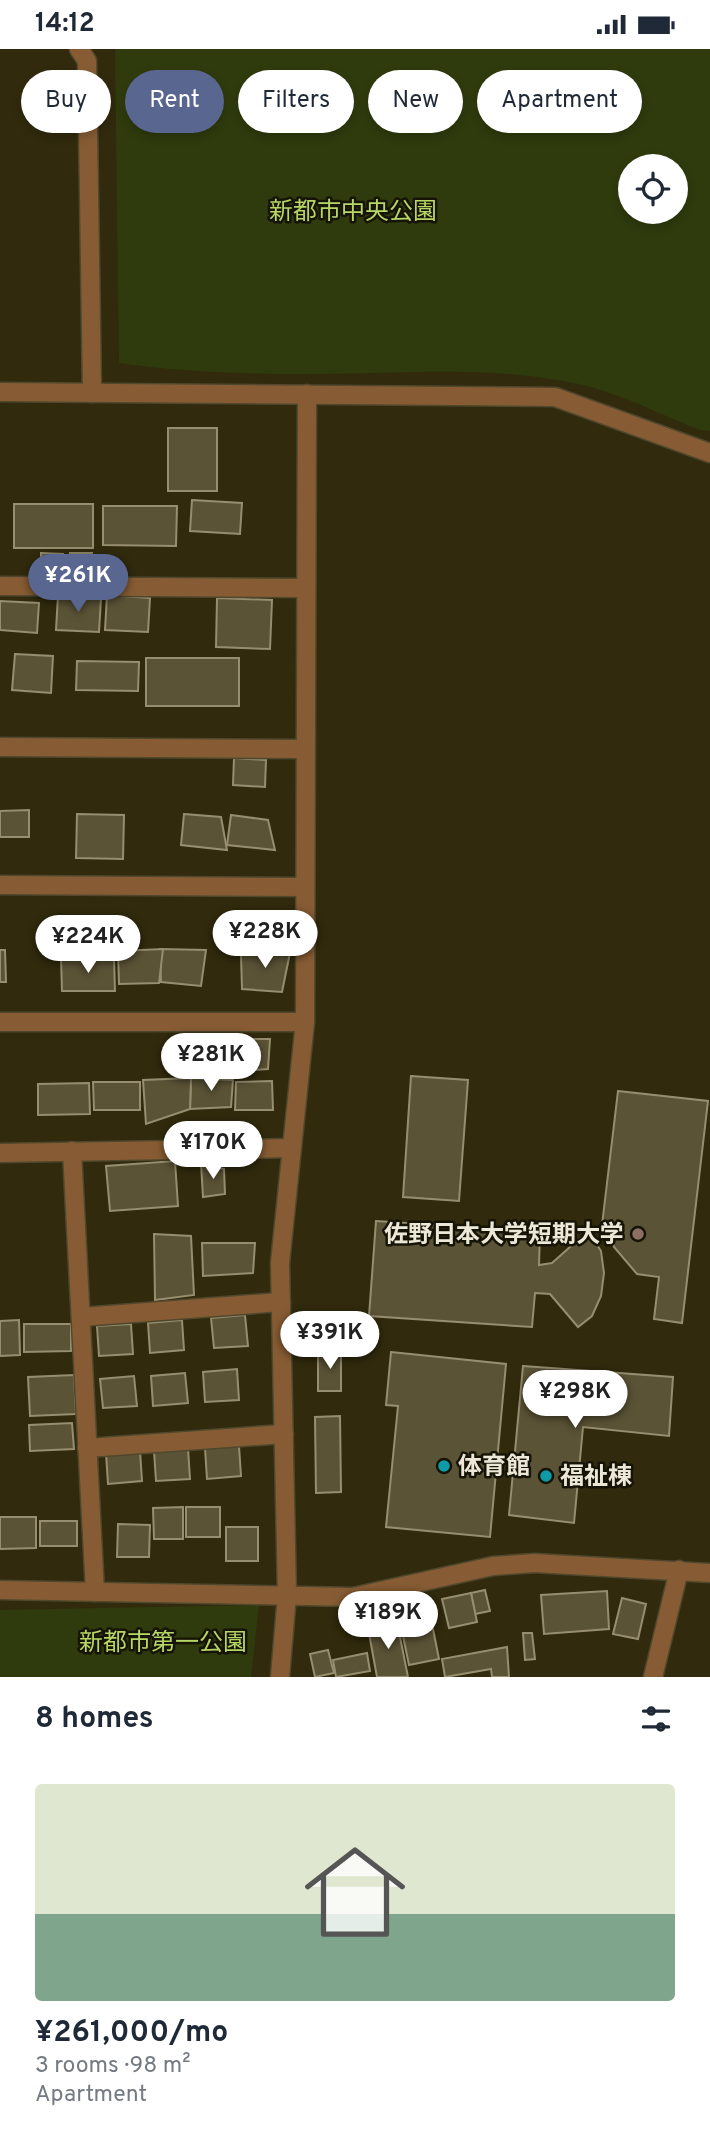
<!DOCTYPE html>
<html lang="en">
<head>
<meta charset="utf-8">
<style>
  :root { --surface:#fff; --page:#f2f2f3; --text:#1f2937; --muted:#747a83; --accent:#596790 }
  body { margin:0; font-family:Overpass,"Noto Sans JP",sans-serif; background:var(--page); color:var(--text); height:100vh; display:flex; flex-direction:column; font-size:26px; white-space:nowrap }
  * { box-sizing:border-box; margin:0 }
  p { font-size:23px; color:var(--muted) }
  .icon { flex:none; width:38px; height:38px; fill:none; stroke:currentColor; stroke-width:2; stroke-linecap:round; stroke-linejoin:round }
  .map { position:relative; height:1628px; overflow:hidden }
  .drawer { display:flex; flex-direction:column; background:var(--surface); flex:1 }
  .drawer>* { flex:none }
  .top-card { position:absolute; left:21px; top:21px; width:668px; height:63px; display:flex; gap:14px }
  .buttons { position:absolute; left:618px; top:105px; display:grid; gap:14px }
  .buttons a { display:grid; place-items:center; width:70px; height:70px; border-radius:50%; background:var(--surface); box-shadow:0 4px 10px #0003; font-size:35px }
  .price { position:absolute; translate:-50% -60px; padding:0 16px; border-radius:24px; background:#fff; color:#222; font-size:23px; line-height:46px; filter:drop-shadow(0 2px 4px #0008) }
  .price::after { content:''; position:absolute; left:50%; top:42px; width:21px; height:16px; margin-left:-10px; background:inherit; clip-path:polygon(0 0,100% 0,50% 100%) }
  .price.on { background:var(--accent); color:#fff }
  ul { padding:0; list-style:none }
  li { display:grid; align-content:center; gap:14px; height:371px; padding:0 35px }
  li span { display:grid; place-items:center; height:217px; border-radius:7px; color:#555 }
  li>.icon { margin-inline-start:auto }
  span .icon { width:126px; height:126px; fill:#fffc; stroke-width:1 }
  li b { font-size:30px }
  h2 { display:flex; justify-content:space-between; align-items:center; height:84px; padding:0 35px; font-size:30px }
  .chip { padding:0 24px; border-radius:32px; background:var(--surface); box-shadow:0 4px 10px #0003; font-size:24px; line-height:63px }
  .chip.on { background:var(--accent); color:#fff }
  .status { display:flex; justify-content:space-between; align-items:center; height:49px; padding:0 35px; background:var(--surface); direction:ltr }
  .status svg { height:19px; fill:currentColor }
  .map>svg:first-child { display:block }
  .green { fill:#2f3b0d; fill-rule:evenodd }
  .building { fill:#5b5336; stroke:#978e6f; stroke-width:2 }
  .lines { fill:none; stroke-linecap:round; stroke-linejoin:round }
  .minor-casing { stroke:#4f482d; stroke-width:21 }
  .minor { stroke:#875c34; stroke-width:18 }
  .education-dot { fill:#8d6e63; stroke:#161307; stroke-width:2.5 }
  .culture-dot { fill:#0f9aa8; stroke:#161307; stroke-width:2.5 }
  .labels { text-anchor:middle; stroke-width:5; stroke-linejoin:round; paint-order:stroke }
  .park-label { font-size:24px; fill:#b7d664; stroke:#161307 }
  .poi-label { font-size:24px; font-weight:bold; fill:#ece7d7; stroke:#161307; text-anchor:start }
</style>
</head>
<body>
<div class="status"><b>14:12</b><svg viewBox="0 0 49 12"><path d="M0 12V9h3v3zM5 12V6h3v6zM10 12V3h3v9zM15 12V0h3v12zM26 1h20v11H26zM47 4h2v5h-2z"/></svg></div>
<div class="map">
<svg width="710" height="1628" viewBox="0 0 710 1628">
  <rect width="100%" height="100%" fill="#312a0d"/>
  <g class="green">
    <path d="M115,0H710V382L700,381C664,367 627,348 591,338C519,320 446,322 374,324C289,326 203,326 119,314ZM676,117V163H630V117Z"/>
    <polygon points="259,1556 251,1628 0,1628 0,1561"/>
  </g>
  <g class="building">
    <rect x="168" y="379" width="49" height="63"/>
    <polygon points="192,451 242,454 240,485 190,482"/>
    <rect x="14" y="455" width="79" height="44"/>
    <polygon points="103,457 177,457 176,497 103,496"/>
    <polygon points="41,504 63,505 63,520 41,520"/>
    <polygon points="70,504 92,504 91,520 69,520"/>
    <polygon points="58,546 101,549 99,583 56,581"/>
    <polygon points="107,546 150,549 148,583 105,581"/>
    <polygon points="217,549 272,551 270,600 216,598"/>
    <polygon points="0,552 39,554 37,584 0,581"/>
    <polygon points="15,605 53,607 51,644 12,641"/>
    <rect x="146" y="609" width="93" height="48"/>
    <polygon points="77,612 139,613 138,642 76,641"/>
    <polygon points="234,709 266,711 265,738 233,736"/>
    <polygon points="29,761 29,788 0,788 0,762"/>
    <polygon points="77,765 124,766 123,810 76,809"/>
    <polygon points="184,765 221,768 227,801 181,796"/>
    <polygon points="231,766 268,771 275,801 227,796"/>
    <polygon points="291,899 282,943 242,940 241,906"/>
    <polygon points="160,900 206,901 201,937 161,933"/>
    <polygon points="163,900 159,934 119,935 118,902"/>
    <polygon points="0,901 5,901 6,933 0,933"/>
    <polygon points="61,909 114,909 115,942 62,942"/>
    <polygon points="217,990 270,990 268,1020 218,1024"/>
    <polygon points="411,1027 468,1031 459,1152 403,1148"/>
    <polygon points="191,1029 233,1031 231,1058 190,1060"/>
    <polygon points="191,1029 190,1060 146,1075 143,1031"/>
    <polygon points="272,1032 273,1061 235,1061 236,1033"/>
    <polygon points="93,1033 140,1033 140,1061 94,1061"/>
    <polygon points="89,1034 90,1065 38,1066 38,1035"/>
    <polygon points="618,1042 708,1052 682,1274 654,1270 659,1228 637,1225 614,1198 609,1177 602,1176"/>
    <polygon points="175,1112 178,1157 110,1162 106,1117"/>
    <polygon points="201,1114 224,1120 225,1145 203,1148"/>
    <polygon points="376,1172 540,1183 539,1216 552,1214 588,1182 601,1202 604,1224 601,1247 592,1267 578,1278 550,1245 535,1244 532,1278 369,1267"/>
    <polygon points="154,1185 191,1187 194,1246 155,1251"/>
    <polygon points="202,1194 255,1194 253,1224 203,1227"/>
    <polygon points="245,1266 248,1297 214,1299 211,1269"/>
    <polygon points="19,1271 20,1306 0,1307 0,1272"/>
    <polygon points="182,1271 184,1301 150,1304 148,1274"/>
    <polygon points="24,1275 71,1275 71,1302 24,1303"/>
    <polygon points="131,1275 133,1305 99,1307 97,1277"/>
    <rect x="318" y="1301" width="23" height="41"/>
    <polygon points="391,1303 506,1315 490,1488 386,1478 398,1357 386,1356"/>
    <polygon points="523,1317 673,1328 669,1387 583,1378 574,1474 509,1466"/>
    <polygon points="237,1320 239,1351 205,1353 203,1323"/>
    <polygon points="185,1324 188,1354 153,1357 151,1327"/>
    <polygon points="74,1326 76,1365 30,1367 28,1328"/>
    <polygon points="134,1327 137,1357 103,1359 100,1330"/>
    <polygon points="340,1367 341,1443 316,1444 315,1368"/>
    <polygon points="72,1374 74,1400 30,1402 29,1376"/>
    <polygon points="239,1397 241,1427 207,1430 205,1399"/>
    <polygon points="188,1399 190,1430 156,1432 154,1402"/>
    <polygon points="140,1402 142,1432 108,1435 106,1404"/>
    <polygon points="183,1458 183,1490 154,1490 153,1459"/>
    <rect x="186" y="1458" width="34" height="30"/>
    <polygon points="0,1468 36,1468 36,1499 0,1500"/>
    <rect x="40" y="1472" width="37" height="25"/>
    <polygon points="118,1475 150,1476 149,1508 117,1508"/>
    <rect x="226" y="1478" width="32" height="34"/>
    <polygon points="485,1541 490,1562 475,1565 471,1544"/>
    <polygon points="607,1542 609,1580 544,1585 541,1546"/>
    <polygon points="471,1544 477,1573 449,1579 442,1550"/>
    <polygon points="622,1549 646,1555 638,1590 613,1585"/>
    <polygon points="397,1573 408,1628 377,1628 368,1579"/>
    <polygon points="433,1580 439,1610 409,1616 403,1587"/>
    <polygon points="523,1584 532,1584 535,1610 525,1611"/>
    <polygon points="507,1598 509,1628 492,1628 491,1620 445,1628 442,1610"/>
    <polygon points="328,1601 334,1624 315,1628 310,1605"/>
    <polygon points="367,1604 370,1622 336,1628 333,1611"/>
  </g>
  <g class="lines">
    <defs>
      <g id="minor">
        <polyline points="79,0 87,12 92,344"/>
        <polyline points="0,343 555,348 710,404"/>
        <polyline points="0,537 305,539"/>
        <polyline points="0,698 303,700"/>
        <polyline points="0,836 305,838"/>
        <polyline points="0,973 305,973"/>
        <polyline points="72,1102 95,1543"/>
        <polyline points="0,1104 291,1099"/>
        <polyline points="81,1268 281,1253"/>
        <polyline points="87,1399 284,1385"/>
        <polyline points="0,1541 353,1548 493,1517 534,1514 710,1524"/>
        <polyline points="280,1628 287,1546 280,1214 305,973 307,345"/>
        <polyline points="653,1628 679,1521"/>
      </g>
    </defs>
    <use href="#minor" class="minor-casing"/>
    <use href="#minor" class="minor"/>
  </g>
  <circle class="education-dot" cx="638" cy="1185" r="7"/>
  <g class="culture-dot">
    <circle cx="444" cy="1417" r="7"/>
    <circle cx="546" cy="1427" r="7"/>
  </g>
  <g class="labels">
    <g class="park-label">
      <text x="353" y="170">新都市中央公園</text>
      <text x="163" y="1601">新都市第一公園</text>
    </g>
    <g class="poi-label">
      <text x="624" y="1193" text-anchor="end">佐野日本大学短期大学</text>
      <text x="458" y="1425">体育館</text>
      <text x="560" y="1435">福祉棟</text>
    </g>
  </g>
</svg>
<div class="buttons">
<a><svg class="icon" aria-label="locate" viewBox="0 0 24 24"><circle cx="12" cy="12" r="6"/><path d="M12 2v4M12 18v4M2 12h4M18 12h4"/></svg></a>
</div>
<b class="price on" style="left:78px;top:565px">¥261K</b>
<b class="price" style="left:265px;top:921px">¥228K</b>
<b class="price" style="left:88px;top:926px">¥224K</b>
<b class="price" style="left:211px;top:1044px">¥281K</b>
<b class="price" style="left:213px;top:1132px">¥170K</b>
<b class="price" style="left:330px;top:1322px">¥391K</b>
<b class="price" style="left:575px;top:1381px">¥298K</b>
<b class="price" style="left:388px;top:1602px">¥189K</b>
<div class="top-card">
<a class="chip">Buy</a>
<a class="chip on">Rent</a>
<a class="chip">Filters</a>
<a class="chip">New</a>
<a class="chip">Apartment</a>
</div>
</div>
<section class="drawer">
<h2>8 homes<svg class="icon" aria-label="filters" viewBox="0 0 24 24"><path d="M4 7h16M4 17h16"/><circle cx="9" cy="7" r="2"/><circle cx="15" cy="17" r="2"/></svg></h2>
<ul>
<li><span style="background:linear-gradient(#dfe7d0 60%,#7fa58c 0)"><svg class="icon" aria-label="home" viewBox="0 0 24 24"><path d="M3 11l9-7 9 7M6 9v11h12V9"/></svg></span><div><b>¥261,000/mo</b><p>3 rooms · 98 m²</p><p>Apartment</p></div></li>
</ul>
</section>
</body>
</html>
